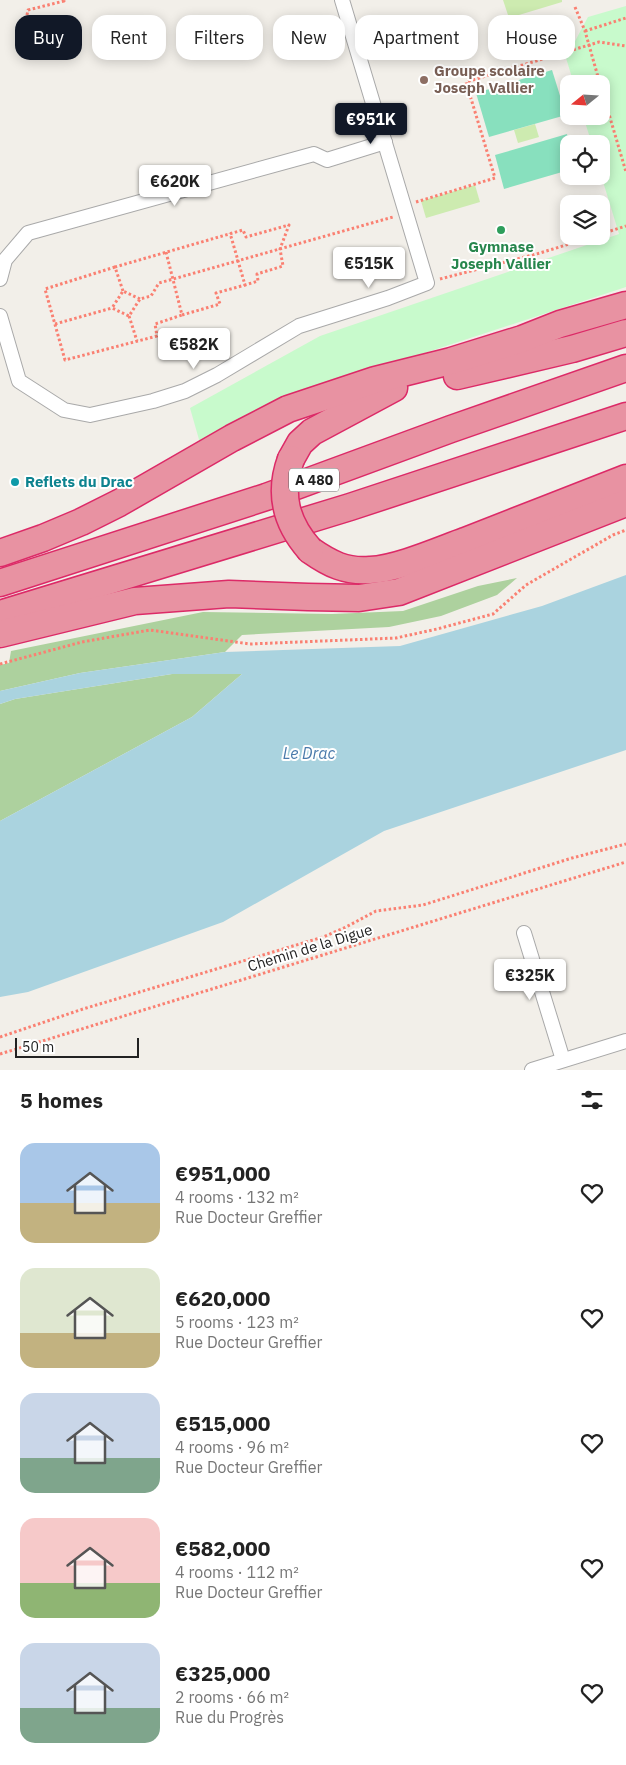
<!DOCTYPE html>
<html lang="en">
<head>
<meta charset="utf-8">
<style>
  :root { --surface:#fff; --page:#f2f2f2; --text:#222; --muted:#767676; --accent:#111827 }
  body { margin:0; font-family:"IBM Plex Sans",sans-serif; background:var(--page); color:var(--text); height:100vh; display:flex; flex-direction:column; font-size:19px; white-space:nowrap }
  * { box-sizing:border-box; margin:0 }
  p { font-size:16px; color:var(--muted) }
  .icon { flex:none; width:28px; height:28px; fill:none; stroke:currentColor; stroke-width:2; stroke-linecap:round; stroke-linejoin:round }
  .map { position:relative; height:1070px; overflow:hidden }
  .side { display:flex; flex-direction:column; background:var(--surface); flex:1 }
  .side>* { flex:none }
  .guide { position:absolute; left:15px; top:15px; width:596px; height:45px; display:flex; gap:10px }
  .needle { width:32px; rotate:252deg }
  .fabs { position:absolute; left:560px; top:75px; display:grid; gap:10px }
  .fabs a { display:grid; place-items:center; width:50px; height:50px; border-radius:10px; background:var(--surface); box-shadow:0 2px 12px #0003; font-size:25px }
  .scale { position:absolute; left:15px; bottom:12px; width:124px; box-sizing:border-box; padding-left:5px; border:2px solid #222; border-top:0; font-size:14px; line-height:18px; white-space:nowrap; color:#222; -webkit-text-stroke:4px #fff; paint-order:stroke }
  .price { position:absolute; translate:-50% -42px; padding:0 11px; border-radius:5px; background:#fff; color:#222; font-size:16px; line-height:32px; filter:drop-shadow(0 1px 2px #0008) }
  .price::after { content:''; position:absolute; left:50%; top:30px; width:15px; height:11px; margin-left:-8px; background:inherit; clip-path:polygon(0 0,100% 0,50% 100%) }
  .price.on { background:var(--accent); color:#fff }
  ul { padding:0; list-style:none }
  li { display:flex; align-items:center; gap:15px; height:125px; padding:0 20px }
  li span { display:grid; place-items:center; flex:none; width:140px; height:100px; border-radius:15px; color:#555 }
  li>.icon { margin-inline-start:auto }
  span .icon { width:60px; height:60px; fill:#fffc; stroke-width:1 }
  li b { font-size:21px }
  h2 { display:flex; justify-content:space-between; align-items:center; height:60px; padding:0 20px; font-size:21px }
  .pill { padding:0 18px; border-radius:15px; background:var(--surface); box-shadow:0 2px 12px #0003; font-size:18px; line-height:45px }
  .pill.on { background:var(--accent); color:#fff }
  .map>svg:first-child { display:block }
  .grass { fill:#cdebb0 }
  .forest { fill:#add19e }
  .park { fill:#c8facc }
  .pitch { fill:#88e0be }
  .water { fill:#aad3df }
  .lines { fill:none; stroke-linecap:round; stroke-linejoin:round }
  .street-casing { stroke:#a9a9a9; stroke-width:16 }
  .highway-casing { stroke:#dc2a67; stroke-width:29 }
  .path { stroke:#fa8072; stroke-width:3; stroke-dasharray:2.5 2.5; stroke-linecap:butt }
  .street { stroke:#fff; stroke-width:14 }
  .highway { stroke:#e892a2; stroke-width:26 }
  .highway-bridge-casing { stroke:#dc2a67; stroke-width:29; stroke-linecap:butt }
  .highway-bridge { stroke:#e892a2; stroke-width:26 }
  .education-dot { fill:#8d6e63; stroke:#fff; stroke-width:2 }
  .leisure-dot { fill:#2e9e5b; stroke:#fff; stroke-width:2 }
  .culture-dot { fill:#0f9aa8; stroke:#fff; stroke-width:2 }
  .labels { text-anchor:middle; stroke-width:4; stroke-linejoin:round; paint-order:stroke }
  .shield { fill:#fff; stroke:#646464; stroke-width:1 }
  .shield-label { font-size:14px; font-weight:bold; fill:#222 }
  .education-label { font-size:15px; font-weight:bold; fill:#785e54; stroke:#fff; text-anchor:start }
  .leisure-label { font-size:15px; font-weight:bold; fill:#27864d; stroke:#fff }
  .culture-label { font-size:15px; font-weight:bold; fill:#0d838f; stroke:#fff; text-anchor:start }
  .street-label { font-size:15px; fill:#222; stroke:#fff }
  .water-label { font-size:16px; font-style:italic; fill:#4a7aab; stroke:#fff }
</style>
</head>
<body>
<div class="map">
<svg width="626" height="1070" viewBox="0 0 626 1070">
  <rect width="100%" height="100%" fill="#f2efe9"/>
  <g class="grass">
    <polygon points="503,0 562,0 562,2 509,18"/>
    <polygon points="535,124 539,137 518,143 514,130"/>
    <polygon points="475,185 480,202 426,218 421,201"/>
  </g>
  <g class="forest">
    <polygon points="517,578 497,595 441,616 389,627 242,635 225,652 80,673 0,691 0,665 9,663 11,651 203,612 332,614 403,611 478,586"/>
    <polygon points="172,674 242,674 192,717 0,821 0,704 15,699"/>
  </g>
  <polygon class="park" points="626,6 626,287 336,382 200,443 190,408 320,336 619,234 601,175 601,144 592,144 583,116 601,116 601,84 574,84 566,58 588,17"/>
  <g class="pitch">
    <polygon points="552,70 566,115 489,137 476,93"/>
    <polygon points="567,134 569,144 569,170 504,189 495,155"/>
  </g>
  <polygon class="water" points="626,575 626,750 384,831 223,922 28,992 0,997 0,821 192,717 242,674 172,674 15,699 0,704 0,691 80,673 225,652 400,646 542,606"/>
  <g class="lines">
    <defs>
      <g id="street">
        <polyline points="0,279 5,260 28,233 314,154 327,160 385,142"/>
        <polyline points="0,316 19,381 64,410 90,415 153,401 185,391 217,375 299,326 388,298 427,283 342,0"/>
        <polyline points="524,933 563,1060"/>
        <polyline points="532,1070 626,1041"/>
      </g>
      <g id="highway">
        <polyline points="457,376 572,349 626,333"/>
        <polyline points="291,459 300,443 312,432 394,388"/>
        <path d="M310,550C330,564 346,572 370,570C397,569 440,550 465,541C519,520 572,499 626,478"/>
        <polyline points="0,553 43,538 81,522 119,503 232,438 288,409 375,380 451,361 522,339 560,324 626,305"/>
        <polyline points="0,583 266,497 451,429 626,368"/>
        <polyline points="0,614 350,507 626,416"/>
        <polyline points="0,634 135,601 229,594 308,597 359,598 399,592 626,503"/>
      </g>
    </defs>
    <use href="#street" class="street-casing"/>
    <use href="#highway" class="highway-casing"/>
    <g class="path">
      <polyline points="575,7 585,31 600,84"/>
      <polyline points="27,15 28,10 64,1 63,0"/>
      <polyline points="585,31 626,18"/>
      <polyline points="601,87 626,172"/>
      <polyline points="416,202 495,178 466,82 599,42 626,46"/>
      <polyline points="601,234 626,226"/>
      <polyline points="166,252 182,315 220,304 216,293 245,285"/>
      <polyline points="115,267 45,289 65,360 157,336 155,324 182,315"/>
      <polyline points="440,279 540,253 595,236"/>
      <polyline points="123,291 115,267 243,230 246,237 289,225 280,249 283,266 257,274 258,281 245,285 230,233"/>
      <polyline points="140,299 123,291 112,308 129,316 140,299 151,296 159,283 393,217"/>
      <polyline points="129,316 137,341"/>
      <polyline points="55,324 112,308"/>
      <polyline points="0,664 82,642 150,630 250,644 396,638 437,629 493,614 526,585 613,535 626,530"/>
      <polyline points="0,1037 83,1009 323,937 346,927 376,911 423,905 572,858 626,844"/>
      <polyline points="0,1054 626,862"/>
    </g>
    <use href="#street" class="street"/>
    <use href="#highway" class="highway"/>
    <defs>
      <path id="highway-bridge" d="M291,459C278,494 286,523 310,550"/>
    </defs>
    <use href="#highway-bridge" class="highway-bridge-casing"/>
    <use href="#highway-bridge" class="highway-bridge"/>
  </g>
  <circle class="education-dot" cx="424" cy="80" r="5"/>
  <circle class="leisure-dot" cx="501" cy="230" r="5"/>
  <circle class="culture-dot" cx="15" cy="482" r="5"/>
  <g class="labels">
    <rect class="shield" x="289" y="468.5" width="50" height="23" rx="4"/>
    <g class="shield-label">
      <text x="314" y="485">A 480</text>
    </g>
    <g class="education-label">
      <text x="434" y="76">Groupe scolaire<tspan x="434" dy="17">Joseph Vallier</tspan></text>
    </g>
    <g class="leisure-label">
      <text x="501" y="252">Gymnase<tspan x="501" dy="17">Joseph Vallier</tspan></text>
    </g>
    <g class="culture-label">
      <text x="25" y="487">Reflets du Drac</text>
    </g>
    <g class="street-label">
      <text transform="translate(310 948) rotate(-17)" y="5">Chemin de la Digue</text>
    </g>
    <g class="water-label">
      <text x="309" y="759">Le Drac</text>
    </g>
  </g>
</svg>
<div class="fabs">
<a><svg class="needle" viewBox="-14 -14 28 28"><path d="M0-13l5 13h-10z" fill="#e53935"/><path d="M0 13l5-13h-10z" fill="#767676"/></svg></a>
<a><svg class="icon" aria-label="locate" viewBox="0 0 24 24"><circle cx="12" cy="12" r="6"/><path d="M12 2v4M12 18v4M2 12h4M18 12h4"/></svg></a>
<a><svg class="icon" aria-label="layers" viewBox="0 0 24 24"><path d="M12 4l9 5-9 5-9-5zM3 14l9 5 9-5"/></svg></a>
</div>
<div class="scale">50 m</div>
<b class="price on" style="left:371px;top:145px">€951K</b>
<b class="price" style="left:175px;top:207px">€620K</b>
<b class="price" style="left:369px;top:289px">€515K</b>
<b class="price" style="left:194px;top:370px">€582K</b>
<b class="price" style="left:530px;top:1001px">€325K</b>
<div class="guide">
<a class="pill on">Buy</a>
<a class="pill">Rent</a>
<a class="pill">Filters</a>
<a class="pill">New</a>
<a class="pill">Apartment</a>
<a class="pill">House</a>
</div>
</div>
<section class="side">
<h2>5 homes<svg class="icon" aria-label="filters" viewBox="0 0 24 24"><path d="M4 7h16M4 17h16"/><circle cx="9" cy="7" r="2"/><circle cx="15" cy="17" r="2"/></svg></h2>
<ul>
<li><span style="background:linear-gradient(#a9c7e8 60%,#c2b280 0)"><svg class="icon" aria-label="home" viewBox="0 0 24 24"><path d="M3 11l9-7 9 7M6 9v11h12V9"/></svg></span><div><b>€951,000</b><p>4 rooms · 132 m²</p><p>Rue Docteur Greffier</p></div><svg class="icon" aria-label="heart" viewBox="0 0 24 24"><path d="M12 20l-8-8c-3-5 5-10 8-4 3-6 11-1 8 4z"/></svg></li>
<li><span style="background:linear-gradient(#dfe7d0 65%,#c2b280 0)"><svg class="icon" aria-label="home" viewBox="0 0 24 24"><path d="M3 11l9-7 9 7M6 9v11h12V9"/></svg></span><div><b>€620,000</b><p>5 rooms · 123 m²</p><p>Rue Docteur Greffier</p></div><svg class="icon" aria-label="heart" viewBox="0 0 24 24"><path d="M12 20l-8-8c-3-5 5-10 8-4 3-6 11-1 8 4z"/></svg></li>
<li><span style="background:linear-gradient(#c9d6e8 65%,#7fa58c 0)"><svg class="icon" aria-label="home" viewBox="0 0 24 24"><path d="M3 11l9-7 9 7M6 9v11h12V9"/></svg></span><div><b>€515,000</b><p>4 rooms · 96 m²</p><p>Rue Docteur Greffier</p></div><svg class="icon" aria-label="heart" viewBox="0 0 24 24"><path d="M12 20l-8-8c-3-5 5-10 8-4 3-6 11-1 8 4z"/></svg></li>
<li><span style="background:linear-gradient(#f6c9c9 65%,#8fb573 0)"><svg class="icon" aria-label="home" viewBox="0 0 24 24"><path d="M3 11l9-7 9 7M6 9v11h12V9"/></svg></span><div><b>€582,000</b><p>4 rooms · 112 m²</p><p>Rue Docteur Greffier</p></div><svg class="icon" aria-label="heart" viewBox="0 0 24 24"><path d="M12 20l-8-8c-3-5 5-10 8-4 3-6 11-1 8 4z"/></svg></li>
<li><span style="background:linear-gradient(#c9d6e8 65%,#7fa58c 0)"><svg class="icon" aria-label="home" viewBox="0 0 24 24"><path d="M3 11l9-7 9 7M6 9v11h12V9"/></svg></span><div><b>€325,000</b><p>2 rooms · 66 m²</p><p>Rue du Progrès</p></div><svg class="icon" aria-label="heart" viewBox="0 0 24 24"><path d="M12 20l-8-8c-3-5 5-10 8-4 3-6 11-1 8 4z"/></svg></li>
</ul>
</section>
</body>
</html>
